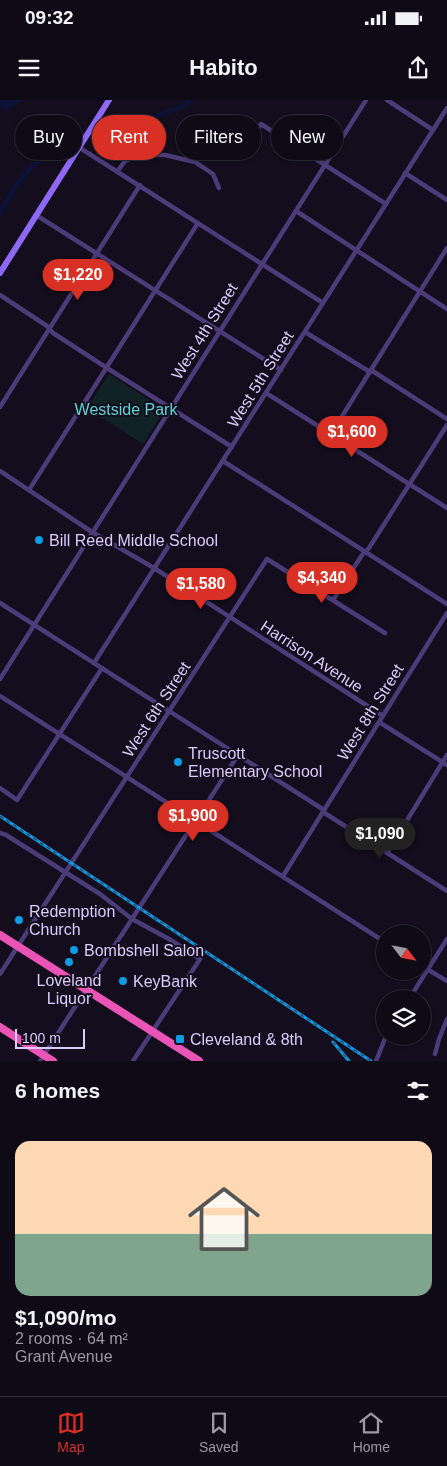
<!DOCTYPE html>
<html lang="en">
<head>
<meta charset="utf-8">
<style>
  :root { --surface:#0e0a16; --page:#17131f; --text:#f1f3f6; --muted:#9b9aa1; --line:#2e2b35; --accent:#d93025 }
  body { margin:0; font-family:Helvetica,sans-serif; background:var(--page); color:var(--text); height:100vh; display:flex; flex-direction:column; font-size:19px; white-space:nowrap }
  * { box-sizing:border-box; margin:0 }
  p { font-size:16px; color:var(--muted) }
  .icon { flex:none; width:28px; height:28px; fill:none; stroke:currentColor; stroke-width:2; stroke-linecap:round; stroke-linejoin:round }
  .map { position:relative; height:961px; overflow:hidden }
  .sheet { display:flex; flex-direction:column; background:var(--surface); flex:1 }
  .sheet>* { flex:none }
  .top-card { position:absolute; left:15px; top:15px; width:418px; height:45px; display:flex; gap:10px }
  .needle { width:32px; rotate:122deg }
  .tools { position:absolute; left:376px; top:825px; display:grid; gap:10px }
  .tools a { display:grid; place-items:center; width:55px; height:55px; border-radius:50%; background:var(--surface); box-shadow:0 1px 4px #0004,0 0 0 1px var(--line); font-size:25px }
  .scale { position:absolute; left:15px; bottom:12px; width:70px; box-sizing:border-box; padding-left:5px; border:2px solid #dcccfc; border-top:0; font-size:14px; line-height:18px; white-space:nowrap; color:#dcccfc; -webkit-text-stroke:4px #130d1d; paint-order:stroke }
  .price { position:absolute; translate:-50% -42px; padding:0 11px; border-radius:18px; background:var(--accent); color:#fff; font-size:16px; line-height:32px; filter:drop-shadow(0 1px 2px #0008) }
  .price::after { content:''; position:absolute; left:50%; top:30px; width:15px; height:11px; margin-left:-8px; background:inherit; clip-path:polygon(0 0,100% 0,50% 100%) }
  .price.on { background:#222; color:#fff }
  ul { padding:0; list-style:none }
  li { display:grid; align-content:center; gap:10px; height:265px; padding:0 15px }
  li span { display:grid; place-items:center; height:155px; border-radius:15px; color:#555 }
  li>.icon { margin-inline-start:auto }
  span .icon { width:90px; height:90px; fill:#fffc; stroke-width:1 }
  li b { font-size:21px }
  h2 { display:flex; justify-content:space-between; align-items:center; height:60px; padding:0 15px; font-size:21px }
  .pill { padding:0 18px; border-radius:22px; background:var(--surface); box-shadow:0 1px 4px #0004,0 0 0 1px var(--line); font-size:18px; line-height:45px }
  .pill.on { background:var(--accent); color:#fff }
  .status { display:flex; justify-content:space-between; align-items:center; height:35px; padding:0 25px; background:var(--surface); direction:ltr }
  .status svg { height:14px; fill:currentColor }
  header { display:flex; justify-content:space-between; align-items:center; height:65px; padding:0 15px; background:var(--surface); font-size:22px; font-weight:600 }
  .tab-bar { display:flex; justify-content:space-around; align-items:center; height:70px; border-top:1px solid var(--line); background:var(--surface); font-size:14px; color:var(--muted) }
  .tab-bar a { display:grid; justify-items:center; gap:2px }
  .tab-bar .on { color:var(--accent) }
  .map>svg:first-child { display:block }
  .green { fill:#102226 }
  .water { fill:#0b1137 }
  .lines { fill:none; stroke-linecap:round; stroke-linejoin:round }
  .canal { stroke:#0b1137; stroke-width:5 }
  .minor { stroke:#4c3b79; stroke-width:4.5 }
  .secondary { stroke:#8d69f6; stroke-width:6 }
  .trunk { stroke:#ea54b6; stroke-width:8 }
  .rail-casing { stroke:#0e9de5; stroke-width:3 }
  .rail { stroke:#130d1d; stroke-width:1; stroke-dasharray:4; stroke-linecap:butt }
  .poi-dot { fill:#0e9de5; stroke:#130d1d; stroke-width:2 }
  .labels { text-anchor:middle; stroke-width:4; stroke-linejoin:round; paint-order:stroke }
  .street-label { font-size:16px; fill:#dcccfc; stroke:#130d1d }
  .park-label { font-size:16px; fill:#5dd6d4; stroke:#130d1d }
  .poi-label { font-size:16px; fill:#dcccfc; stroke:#130d1d; text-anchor:start }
</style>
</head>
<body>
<div class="status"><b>09:32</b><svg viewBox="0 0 49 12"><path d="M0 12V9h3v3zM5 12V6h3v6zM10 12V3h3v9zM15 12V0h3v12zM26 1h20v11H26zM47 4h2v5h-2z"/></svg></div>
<header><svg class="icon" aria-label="menu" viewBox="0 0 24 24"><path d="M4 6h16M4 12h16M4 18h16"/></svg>Habito<svg class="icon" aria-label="share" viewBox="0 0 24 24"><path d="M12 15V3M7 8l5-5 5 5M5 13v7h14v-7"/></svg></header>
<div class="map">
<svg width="447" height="961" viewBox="0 0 447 961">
  <rect width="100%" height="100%" fill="#130d1d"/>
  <polygon class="green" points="109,274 165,310 143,344 87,308"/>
  <polygon class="water" points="0,0 23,0 6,11 0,7"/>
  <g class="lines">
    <g class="canal">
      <polyline points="98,37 181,7 191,0"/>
      <path d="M0,114C15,82 38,51 74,43"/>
    </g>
    <g class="minor">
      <polyline points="387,0 433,30"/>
      <polyline points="246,47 261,24 386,104"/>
      <polyline points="80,48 323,203"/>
      <polyline points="117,72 125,61 133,58 149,55 165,55 195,62 213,74 219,88"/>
      <polyline points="405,73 447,100"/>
      <polyline points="296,111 447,209"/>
      <polyline points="36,115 281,270"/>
      <polyline points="0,195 47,226 53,233 107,268 232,347"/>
      <polyline points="305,232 370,272"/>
      <polyline points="371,270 447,319"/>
      <polyline points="266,293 447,408"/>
      <polyline points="0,307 140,85"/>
      <polyline points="331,334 447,148"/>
      <polyline points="223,361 447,504"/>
      <polyline points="0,371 92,432 154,468 383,616"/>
      <polyline points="29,390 198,123"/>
      <polyline points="333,500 362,455 369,448 447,325"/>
      <polyline points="0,503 324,710"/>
      <polyline points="94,563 447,8"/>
      <polyline points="0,579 366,0"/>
      <polyline points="0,596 385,842"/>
      <polyline points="379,622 447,665"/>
      <polyline points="0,688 17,700 102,568"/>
      <polyline points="323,712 447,791"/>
      <polyline points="0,733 6,735 100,794 132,819 169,839 200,859 133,961"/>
      <polyline points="387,753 447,655"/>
      <polyline points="283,776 447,513"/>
      <polyline points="422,866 447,881"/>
      <polyline points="0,874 267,459 385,533"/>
      <polyline points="409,899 447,839"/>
      <polyline points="435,954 439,939 447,919"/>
      <polyline points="40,961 238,655"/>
      <polyline points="376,961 386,936"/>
    </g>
    <polyline class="secondary" points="0,173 109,0"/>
    <g class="trunk">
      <polyline points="0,835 199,961"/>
      <polyline points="0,927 53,961"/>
    </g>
    <defs>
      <g id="rail">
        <polyline points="0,716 371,961"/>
        <polyline points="333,942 349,961"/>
      </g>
    </defs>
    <use href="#rail" class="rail-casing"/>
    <use href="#rail" class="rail"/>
  </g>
  <g class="poi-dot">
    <circle cx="39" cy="440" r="5"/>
    <circle cx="178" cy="662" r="5"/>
    <circle cx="19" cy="820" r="5"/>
    <circle cx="74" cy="850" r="5"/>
    <circle cx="69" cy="862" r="5"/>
    <circle cx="123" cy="881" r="5"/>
    <rect x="175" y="934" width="10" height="10" rx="2.5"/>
  </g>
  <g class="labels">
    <g class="street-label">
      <text transform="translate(204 231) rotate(-58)" y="6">West 4th Street</text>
      <text transform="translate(260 279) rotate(-58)" y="6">West 5th Street</text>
      <text transform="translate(312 556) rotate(33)" y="6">Harrison Avenue</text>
      <text transform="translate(156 609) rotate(-57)" y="6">West 6th Street</text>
      <text transform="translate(370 612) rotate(-58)" y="6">West 8th Street</text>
    </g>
    <g class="park-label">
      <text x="126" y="315">Westside Park</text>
    </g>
    <g class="poi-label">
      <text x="49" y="446">Bill Reed Middle School</text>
      <text x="188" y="659">Truscott<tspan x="188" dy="18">Elementary School</tspan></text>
      <text x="29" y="817">Redemption<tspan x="29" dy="18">Church</tspan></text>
      <text x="84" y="856">Bombshell Salon</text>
      <text x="69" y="886" text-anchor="middle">Loveland<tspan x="69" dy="18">Liquor</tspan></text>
      <text x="133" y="887">KeyBank</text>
      <text x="190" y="945">Cleveland &amp; 8th</text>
    </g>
  </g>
</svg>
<div class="tools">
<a><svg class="needle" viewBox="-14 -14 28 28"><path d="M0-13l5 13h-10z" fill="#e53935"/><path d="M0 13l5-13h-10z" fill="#9b9aa1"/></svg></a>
<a><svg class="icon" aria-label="layers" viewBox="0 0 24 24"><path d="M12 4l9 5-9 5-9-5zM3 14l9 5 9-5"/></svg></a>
</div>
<div class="scale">100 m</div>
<b class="price" style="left:78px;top:201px">$1,220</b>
<b class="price" style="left:352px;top:358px">$1,600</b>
<b class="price" style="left:322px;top:504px">$4,340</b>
<b class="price" style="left:201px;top:510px">$1,580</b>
<b class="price" style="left:193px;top:742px">$1,900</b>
<b class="price on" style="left:380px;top:760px">$1,090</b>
<div class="top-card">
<a class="pill">Buy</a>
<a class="pill on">Rent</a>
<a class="pill">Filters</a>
<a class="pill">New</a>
</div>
</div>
<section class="sheet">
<h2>6 homes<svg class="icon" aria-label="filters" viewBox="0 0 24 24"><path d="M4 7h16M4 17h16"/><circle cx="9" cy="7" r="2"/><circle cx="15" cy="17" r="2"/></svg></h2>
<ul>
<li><span style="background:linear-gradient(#ffd9b3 60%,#7fa58c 0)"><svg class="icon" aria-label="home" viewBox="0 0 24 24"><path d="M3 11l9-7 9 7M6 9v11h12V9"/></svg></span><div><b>$1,090/mo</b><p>2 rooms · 64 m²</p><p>Grant Avenue</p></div></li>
</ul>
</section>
<nav class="tab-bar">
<a class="on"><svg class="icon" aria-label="map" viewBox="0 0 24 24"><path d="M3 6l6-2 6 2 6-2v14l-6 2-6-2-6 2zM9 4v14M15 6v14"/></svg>Map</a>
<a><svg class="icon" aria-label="saved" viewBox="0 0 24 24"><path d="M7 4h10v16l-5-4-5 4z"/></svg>Saved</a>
<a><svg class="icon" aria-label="home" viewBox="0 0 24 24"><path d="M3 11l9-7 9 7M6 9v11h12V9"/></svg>Home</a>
</nav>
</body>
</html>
